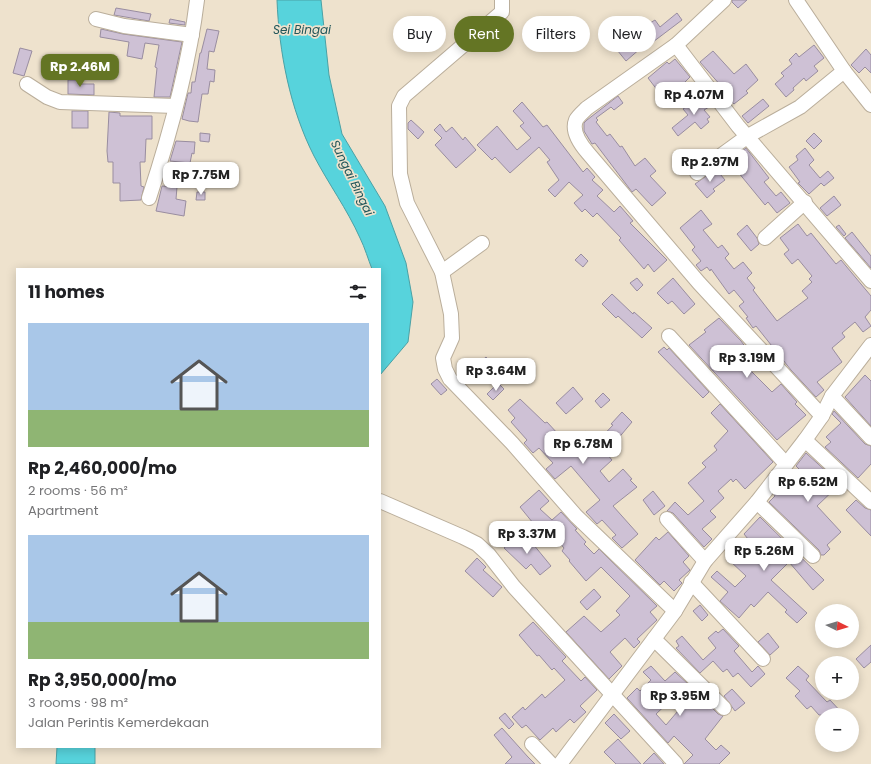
<!DOCTYPE html>
<html lang="en">
<head>
<meta charset="utf-8">
<style>
  :root { --surface:#fff; --page:#f2f2f2; --text:#202124; --muted:#757577; --accent:#647524 }
  body { margin:0; font-family:Poppins,sans-serif; background:var(--page); color:var(--text); height:100vh; display:flex; flex-direction:column; font-size:15px; white-space:nowrap }
  * { box-sizing:border-box; margin:0 }
  p { font-size:13px; color:var(--muted) }
  .icon { flex:none; width:22px; height:22px; fill:none; stroke:currentColor; stroke-width:2; stroke-linecap:round; stroke-linejoin:round }
  .map { position:relative; flex:1; overflow:hidden }
  .side { position:absolute; left:16px; top:268px; width:365px; height:480px; display:flex; flex-direction:column; background:var(--surface); border-radius:0px; box-shadow:0 2px 10px #0003 }
  .side>* { flex:none }
  .guide { position:absolute; left:393px; top:16px; width:380px; height:36px; display:flex; gap:8px }
  .needle { width:26px; rotate:95deg }
  .fabs { position:absolute; left:815px; top:604px; display:grid; gap:8px }
  .fabs a { display:grid; place-items:center; width:44px; height:44px; border-radius:50%; background:var(--surface); box-shadow:0 2px 10px #0003; font-size:20px }
  .price { position:absolute; translate:-50% -34px; padding:0 9px; border-radius:8px; background:#fff; color:#222; font-size:13px; line-height:26px; filter:drop-shadow(0 1px 2px #0008) }
  .price::after { content:''; position:absolute; left:50%; top:24px; width:12px; height:9px; margin-left:-6px; background:inherit; clip-path:polygon(0 0,100% 0,50% 100%) }
  .price.active { background:var(--accent); color:#fff }
  ul { padding:0; list-style:none }
  li { display:grid; align-content:center; gap:8px; height:212px; padding:0 12px }
  li span { display:grid; place-items:center; height:124px; border-radius:0px; color:#555 }
  li>.icon { margin-inline-start:auto }
  span .icon { width:72px; height:72px; fill:#fffc; stroke-width:1 }
  li b { font-size:17px }
  h2 { display:flex; justify-content:space-between; align-items:center; height:48px; padding:0 12px; font-size:17px }
  .tag { padding:0 14px; border-radius:18px; background:var(--surface); box-shadow:0 2px 10px #0003; font-size:14px; line-height:36px }
  .tag.active { background:var(--accent); color:#fff }
  .map>svg:first-child { display:block }
  .water { fill:#57d3dc; stroke:#4ba1a5 }
  .building { fill:#cec1d5; stroke:#998da0 }
  .lines { fill:none; stroke-linecap:round; stroke-linejoin:round }
  .minor-casing { stroke:#baae9b; stroke-width:16 }
  .minor { stroke:#fff; stroke-width:14 }
  .labels { text-anchor:middle; stroke-width:3.5; stroke-linejoin:round; paint-order:stroke }
  .water-label { font-size:12px; font-style:italic; fill:#22565a; stroke:#eee2cd }
</style>
</head>
<body>
<div class="map">
<svg width="871" height="764" viewBox="0 0 871 764">
  <rect width="100%" height="100%" fill="#eee2cd"/>
  <g class="water">
    <path d="M277,0H321L329,75L342,134L385,206L406,263L413,302L408,342L380,375V269H372C368,259 365,248 360,238C347,209 328,183 314,156C290,109 279,52 277,0Z"/>
    <polygon points="57,747 95,747 95,764 56,764"/>
  </g>
  <g class="building">
    <polygon points="732,0 747,0 738,8 732,2"/>
    <polygon points="116,8 151,14 149,21 114,15"/>
    <polygon points="677,13 682,20 649,45 648,43 641,48 626,61 613,45 614,43 612,40 620,33 625,38 655,20 660,27"/>
    <polygon points="170,19 185,22 185,25 169,23"/>
    <polygon points="101,29 123,34 182,42 170,97 154,97 157,68 155,67 159,45 145,43 142,59 127,56 129,42 100,37"/>
    <polygon points="207,29 219,31 214,52 209,51 207,69 215,70 214,82 210,81 208,94 202,94 198,122 189,121 182,119 188,93 191,93 192,82 195,82 200,53 201,53"/>
    <polygon points="814,45 824,58 814,66 818,71 806,81 804,78 793,88 794,90 786,97 775,84 784,76 781,73 792,64 789,60 796,53 799,57"/>
    <polygon points="20,48 32,51 24,76 13,73"/>
    <polygon points="866,49 871,55 871,73 865,67 859,73 851,65"/>
    <polygon points="713,51 734,74 746,64 758,80 746,91 748,93 734,104 727,97 729,95 700,62"/>
    <polygon points="675,59 690,77 685,82 688,86 668,104 648,78 667,62 669,64"/>
    <polygon points="68,80 78,80 78,84 94,84 94,95 68,94"/>
    <polygon points="618,96 623,103 614,110 611,107 596,118 598,120 596,122 607,136 610,134 620,147 622,146 635,166 645,158 656,171 650,176 666,193 652,206 636,189 632,192 595,143 592,144 584,131 584,123 587,120"/>
    <polygon points="701,96 709,107 704,110 710,117 707,119 709,122 701,129 695,122 678,136 672,128 688,115 683,109"/>
    <polygon points="763,99 769,106 748,123 742,116"/>
    <polygon points="522,102 543,127 547,125 583,172 587,168 595,177 592,180 603,190 597,196 614,212 620,206 633,221 630,223 667,260 654,272 648,264 644,269 619,240 621,238 597,213 593,217 585,209 582,212 574,203 583,195 569,182 555,197 548,190 559,180 547,162 550,160 539,147 510,173 495,157 492,160 477,145 497,126 517,150 531,138 520,126 524,123 513,111"/>
    <rect x="72" y="111" width="16" height="17"/>
    <polygon points="109,112 120,113 120,116 152,116 152,139 146,139 145,162 140,162 141,186 144,187 141,200 120,201 120,183 113,183 113,162 108,162 107,151"/>
    <polygon points="411,120 424,132 418,139 408,129 408,123"/>
    <polygon points="440,124 446,132 452,127 463,140 465,137 476,150 456,168 435,145 442,138 434,130"/>
    <polygon points="200,133 210,134 209,142 200,141"/>
    <polygon points="814,133 822,141 814,149 806,141"/>
    <polygon points="176,141 195,142 194,154 192,153 190,163 170,161"/>
    <polygon points="746,148 769,178 764,182 776,196 781,192 790,203 777,213 768,202 765,205 729,161"/>
    <polygon points="805,148 814,160 809,165 820,178 828,171 834,178 824,186 821,183 809,194 798,183 800,182 789,167 798,160 796,156"/>
    <polygon points="716,169 725,180 713,189 715,191 707,198 695,184"/>
    <polygon points="162,186 177,187 176,199 186,201 184,216 156,211"/>
    <polygon points="197,192 205,192 205,200 196,200"/>
    <polygon points="834,196 841,205 827,216 820,208"/>
    <polygon points="701,210 712,224 703,230 718,248 722,245 729,254 725,258 734,269 743,262 752,273 747,278 755,288 753,290 777,321 808,298 802,291 812,282 809,279 812,276 798,259 792,264 784,254 789,250 780,238 798,224 807,236 811,233 836,264 841,260 871,296 871,310 865,317 871,326 863,332 855,322 842,333 845,337 832,348 842,362 817,382 824,390 816,397 791,370 756,326 753,328 746,318 748,317 739,306 744,302 734,290 729,294 711,269 710,271 707,267 701,271 696,265 701,261 692,250 695,247 680,228"/>
    <polygon points="747,225 757,238 759,244 751,251 737,234"/>
    <polygon points="839,225 846,234 844,236 836,227"/>
    <polygon points="852,232 871,256 871,268 845,238"/>
    <polygon points="581,254 588,261 583,267 575,260"/>
    <polygon points="637,278 643,285 637,291 630,283"/>
    <polygon points="673,278 695,304 684,314 672,301 668,304 657,293"/>
    <polygon points="612,294 633,314 634,312 652,328 642,338 618,316 616,318 602,304"/>
    <polygon points="719,318 741,341 757,363 749,369 772,392 781,384 797,402 795,404 806,415 777,440 689,345 706,332 704,330"/>
    <polygon points="664,347 667,350 669,348 709,392 703,398 658,352"/>
    <polygon points="486,357 495,367 485,376 476,366"/>
    <polygon points="865,375 871,381 871,426 845,397"/>
    <polygon points="437,379 447,390 441,395 431,384"/>
    <polygon points="498,383 504,389 493,400 487,394"/>
    <polygon points="573,387 583,399 566,414 556,403"/>
    <polygon points="603,393 610,400 601,408 595,401"/>
    <polygon points="520,399 545,423 547,422 570,447 585,431 597,442 613,425 611,424 622,412 632,422 606,453 612,460 600,471 609,482 623,469 632,479 630,480 637,487 613,506 638,534 622,548 612,538 616,535 602,520 597,524 586,512 600,500 571,466 555,479 546,469 553,463 539,448 533,453 524,443 527,440 511,422 515,418 508,410"/>
    <polygon points="720,404 773,462 745,489 736,479 733,482 731,479 718,491 724,498 710,511 716,517 702,529 712,539 704,547 673,513 667,511 675,502 688,515 704,501 688,483 706,467 702,463 717,450 714,446 728,431 711,413"/>
    <polygon points="834,411 865,444 871,446 871,464 858,478 825,447 831,442 826,437 841,423 832,414"/>
    <polygon points="806,453 840,484 817,506 841,532 827,545 830,549 824,555 821,555 819,550 769,502 775,496 774,494 778,488 780,490 801,471 796,466"/>
    <polygon points="539,490 549,501 540,509 552,520 561,512 577,529 575,530 586,542 584,544 594,554 599,549 657,606 650,612 657,620 637,639 640,642 634,648 625,638 610,652 622,666 609,679 566,632 584,616 601,632 620,615 616,611 630,596 601,567 586,581 569,561 570,560 562,551 564,548 554,536 550,540 533,523 520,507"/>
    <polygon points="653,491 665,506 654,515 643,500"/>
    <polygon points="856,500 865,508 871,510 871,536 846,510"/>
    <polygon points="760,517 824,580 813,590 789,562 771,580 807,613 797,623 785,612 787,610 768,592 754,607 751,604 739,618 720,601 728,592 711,577 717,571 735,587 746,576 729,560 748,539 744,534"/>
    <polygon points="668,532 689,556 683,562 690,570 679,580 682,583 674,591 664,581 660,585 635,560 656,537 659,540"/>
    <polygon points="518,535 529,548 533,544 551,566 540,575 531,564 526,569 504,548"/>
    <polygon points="477,558 486,567 483,570 502,587 493,597 465,571"/>
    <polygon points="594,589 601,597 587,610 580,602"/>
    <polygon points="700,605 708,615 702,621 693,611"/>
    <polygon points="533,622 566,657 562,661 581,681 585,677 597,690 580,706 586,712 574,723 570,719 556,732 553,728 540,740 526,725 522,728 512,717 523,707 525,710 542,694 545,698 565,680 554,668 552,670 539,655 537,656 519,635"/>
    <polygon points="723,629 739,646 734,651 752,672 758,666 765,674 751,687 738,673 733,677 727,669 723,672 713,661 700,673 676,648 679,646 676,641 682,636 703,660 716,648 708,638 716,631 718,633"/>
    <polygon points="768,633 779,647 770,655 758,642"/>
    <polygon points="871,645 871,662 864,668 856,659"/>
    <polygon points="651,666 665,681 675,672 688,684 656,714 666,725 695,691 718,714 723,716 705,739 716,750 721,745 730,753 719,764 684,764 693,755 674,736 668,743 627,698 637,688 640,691 651,680 643,672"/>
    <polygon points="798,666 809,676 806,680 827,702 830,700 844,715 819,715 811,706 807,709 795,696 800,691 786,678"/>
    <polygon points="732,689 745,703 735,711 724,696"/>
    <polygon points="505,713 514,724 509,729 499,718"/>
    <polygon points="614,714 630,731 621,739 605,723"/>
    <polygon points="502,728 528,757 535,764 505,764 512,757 494,735"/>
    <polygon points="618,739 641,764 616,764 604,752"/>
    <polygon points="654,753 664,764 643,764"/>
  </g>
  <g class="lines">
    <defs>
      <g id="minor">
        <polyline points="502,0 502,12 404,96 399,106 400,174 407,203 442,272 451,314 452,338 443,358 445,369 450,379 512,443 576,516 675,611"/>
        <path d="M724,0L676,45L587,108C584,111 578,116 576,120C571,132 581,145 588,153L699,283L822,416"/>
        <polyline points="796,0 844,71 871,105"/>
        <polyline points="96,19 124,26 192,35"/>
        <polyline points="676,45 738,126 871,281"/>
        <polyline points="27,84 47,97 60,102 175,106"/>
        <polyline points="697,173 748,136 800,107 844,71"/>
        <path d="M149,198C170,134 189,67 197,0"/>
        <polyline points="765,238 805,202"/>
        <polyline points="442,272 482,243"/>
        <polyline points="669,336 786,464"/>
        <polyline points="832,396 871,438"/>
        <polyline points="805,440 871,502"/>
        <polyline points="380,501 463,537 477,544 489,555 514,587 676,764"/>
        <polyline points="757,502 813,556"/>
        <polyline points="667,519 705,561"/>
        <polyline points="691,582 763,659"/>
        <polyline points="654,639 724,708"/>
        <polyline points="532,744 551,764"/>
        <polyline points="560,764 675,611 705,561 757,502 805,440 822,416 832,396 871,345"/>
      </g>
    </defs>
    <use href="#minor" class="minor-casing"/>
    <use href="#minor" class="minor"/>
  </g>
  <g class="labels">
    <g class="water-label">
      <text x="302" y="34">Sei Bingai</text>
      <text transform="translate(352 178) rotate(64)" y="4">Sungai Bingai</text>
    </g>
  </g>
</svg>
<div class="fabs">
<a><svg class="needle" viewBox="-14 -14 28 28"><path d="M0-13l5 13h-10z" fill="#e53935"/><path d="M0 13l5-13h-10z" fill="#757577"/></svg></a>
<a>+</a>
<a>−</a>
</div>
<b class="price active" style="left:80px;top:88px">Rp 2.46M</b>
<b class="price" style="left:694px;top:116px">Rp 4.07M</b>
<b class="price" style="left:710px;top:183px">Rp 2.97M</b>
<b class="price" style="left:201px;top:196px">Rp 7.75M</b>
<b class="price" style="left:747px;top:379px">Rp 3.19M</b>
<b class="price" style="left:496px;top:392px">Rp 3.64M</b>
<b class="price" style="left:583px;top:465px">Rp 6.78M</b>
<b class="price" style="left:808px;top:503px">Rp 6.52M</b>
<b class="price" style="left:527px;top:555px">Rp 3.37M</b>
<b class="price" style="left:764px;top:572px">Rp 5.26M</b>
<b class="price" style="left:680px;top:717px">Rp 3.95M</b>
<div class="guide">
<a class="tag">Buy</a>
<a class="tag active">Rent</a>
<a class="tag">Filters</a>
<a class="tag">New</a>
</div>
<section class="side">
<h2>11 homes<svg class="icon" aria-label="filters" viewBox="0 0 24 24"><path d="M4 7h16M4 17h16"/><circle cx="9" cy="7" r="2"/><circle cx="15" cy="17" r="2"/></svg></h2>
<ul>
<li><span style="background:linear-gradient(#a9c7e8 70%,#8fb573 0)"><svg class="icon" aria-label="home" viewBox="0 0 24 24"><path d="M3 11l9-7 9 7M6 9v11h12V9"/></svg></span><div><b>Rp 2,460,000/mo</b><p>2 rooms · 56 m²</p><p>Apartment</p></div></li>
<li><span style="background:linear-gradient(#a9c7e8 70%,#8fb573 0)"><svg class="icon" aria-label="home" viewBox="0 0 24 24"><path d="M3 11l9-7 9 7M6 9v11h12V9"/></svg></span><div><b>Rp 3,950,000/mo</b><p>3 rooms · 98 m²</p><p>Jalan Perintis Kemerdekaan</p></div></li>
</ul>
</section>
</div>
</body>
</html>
